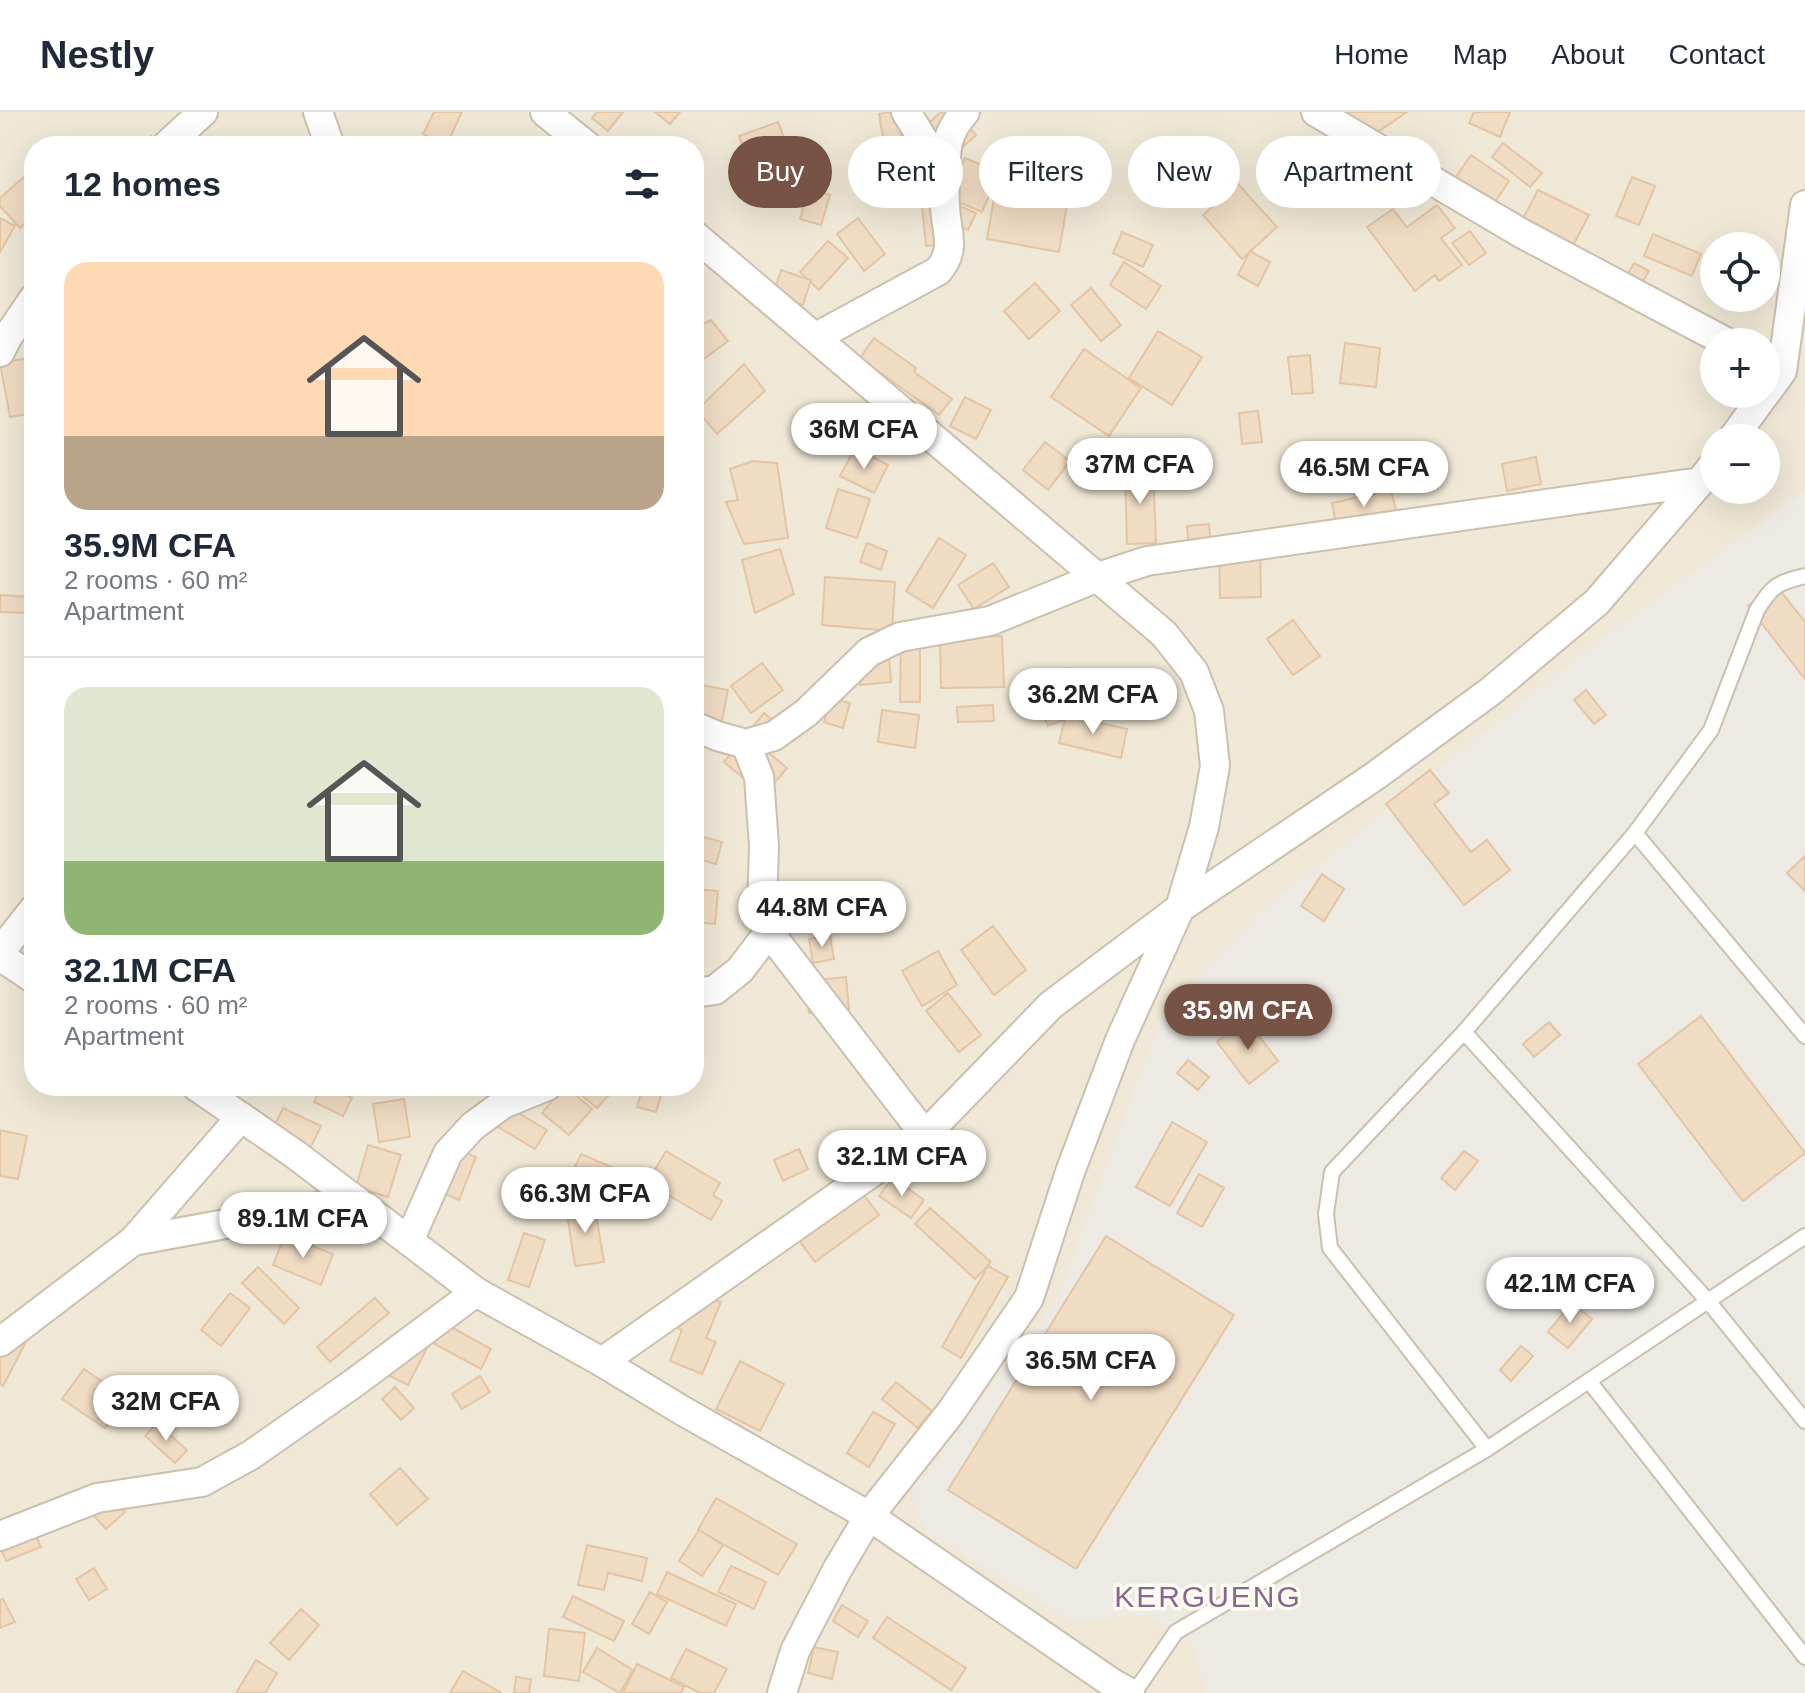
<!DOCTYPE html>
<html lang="en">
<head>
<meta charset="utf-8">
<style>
  :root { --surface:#fff; --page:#f6f6f7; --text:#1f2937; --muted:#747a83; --line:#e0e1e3; --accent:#765344 }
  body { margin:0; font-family:Helvetica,sans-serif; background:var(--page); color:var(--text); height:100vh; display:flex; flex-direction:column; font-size:30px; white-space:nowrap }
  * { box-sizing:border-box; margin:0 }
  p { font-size:26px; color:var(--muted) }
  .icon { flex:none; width:44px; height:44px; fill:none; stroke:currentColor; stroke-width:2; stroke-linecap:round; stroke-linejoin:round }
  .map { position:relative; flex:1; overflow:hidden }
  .details { position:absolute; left:24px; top:24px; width:680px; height:960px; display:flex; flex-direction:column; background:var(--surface); border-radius:32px; box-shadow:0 8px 32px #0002 }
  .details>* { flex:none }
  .banner { position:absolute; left:728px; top:24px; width:760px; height:72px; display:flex; gap:16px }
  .controls { position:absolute; left:1700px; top:120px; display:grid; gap:16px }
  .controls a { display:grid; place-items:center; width:80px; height:80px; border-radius:50%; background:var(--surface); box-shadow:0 8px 32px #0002; font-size:40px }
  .price { position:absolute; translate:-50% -68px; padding:0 18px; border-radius:28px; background:#fff; color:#222; font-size:26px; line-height:52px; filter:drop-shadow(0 2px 4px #0008) }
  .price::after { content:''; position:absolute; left:50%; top:48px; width:24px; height:18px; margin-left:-12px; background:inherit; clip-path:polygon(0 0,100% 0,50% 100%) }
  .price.current { background:var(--accent); color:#fff }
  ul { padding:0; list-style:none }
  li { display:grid; align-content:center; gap:16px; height:424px; padding:0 40px }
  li+li { border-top:2px solid var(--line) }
  li span { display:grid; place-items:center; height:248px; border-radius:24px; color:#555 }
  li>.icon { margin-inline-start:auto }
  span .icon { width:144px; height:144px; fill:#fffc; stroke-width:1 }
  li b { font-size:34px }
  h2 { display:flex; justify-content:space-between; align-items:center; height:96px; padding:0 40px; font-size:34px }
  .pill { padding:0 28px; border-radius:36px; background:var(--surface); box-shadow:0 8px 32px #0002; font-size:28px; line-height:72px }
  .pill.current { background:var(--accent); color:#fff }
  header { display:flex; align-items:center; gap:48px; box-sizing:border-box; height:112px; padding:0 40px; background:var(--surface); border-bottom:2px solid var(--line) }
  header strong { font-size:38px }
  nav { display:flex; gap:44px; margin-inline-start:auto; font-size:28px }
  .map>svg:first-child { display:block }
  .residential { fill:#f0e8d6; fill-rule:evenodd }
  .industrial { fill:#ede9e3 }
  .building { fill:#f0dbc3; stroke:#e3c4a3; stroke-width:2 }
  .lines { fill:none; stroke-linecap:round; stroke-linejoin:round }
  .lane-casing { stroke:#ccbfad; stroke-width:18 }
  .street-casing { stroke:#ccbfad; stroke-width:32 }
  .lane { stroke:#fff; stroke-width:14 }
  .street { stroke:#fff; stroke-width:28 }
  .labels { text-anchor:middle; stroke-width:7; stroke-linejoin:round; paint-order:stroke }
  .quarter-label { font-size:30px; letter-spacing:2px; fill:#896692; stroke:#fefbf1 }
</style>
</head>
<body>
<header>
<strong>Nestly</strong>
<nav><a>Home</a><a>Map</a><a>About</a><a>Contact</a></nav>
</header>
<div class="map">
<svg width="1805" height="1581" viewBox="0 0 1805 1581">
  <rect width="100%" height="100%" fill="#fcf7ea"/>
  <path class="residential" d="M0,0H1805V1581H0ZM34,34H694V974H34ZM1714,134H1766V186H1714ZM1714,230H1766V282H1714ZM1714,326H1766V378H1714Z"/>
  <polygon class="industrial" points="1805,379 1805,1581 1206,1581 1192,1529 1145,1503 1073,1510 926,1420 911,1383 1059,1183 1164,898 1263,797 1603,525"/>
  <g class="building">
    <polygon points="434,0 462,0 446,34 423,22"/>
    <polygon points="597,0 623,0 608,19 592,6"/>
    <polygon points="655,0 680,0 670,12"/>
    <polygon points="889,0 897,0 903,35 885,37 879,2"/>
    <polygon points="941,0 956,0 976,23 946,50 919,20"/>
    <polygon points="1349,0 1407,0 1366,28"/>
    <polygon points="1474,0 1510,0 1500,25 1469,11"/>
    <polygon points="778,10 793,49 753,64 739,24"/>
    <polygon points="151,24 163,34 143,34"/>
    <polygon points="1503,31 1542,61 1530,75 1492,45"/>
    <polygon points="1471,43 1509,69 1485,105 1446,79"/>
    <polygon points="965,46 999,60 982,100 949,86"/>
    <polygon points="34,56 34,104 20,116 0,94 0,86"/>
    <polygon points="1632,65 1655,74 1639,113 1616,104"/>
    <polygon points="944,70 949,132 926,134 920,72"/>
    <polygon points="1238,72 1277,115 1242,147 1203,103"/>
    <polygon points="996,75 1068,87 1059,140 987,127"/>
    <polygon points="808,77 830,83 821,113 800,107"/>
    <polygon points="1538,78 1589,103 1565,149 1514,123"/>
    <polygon points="955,92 976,101 968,118 947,109"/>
    <polygon points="1437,93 1455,116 1441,126 1462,153 1439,169 1435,163 1415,179 1367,115 1393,97 1407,115"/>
    <polygon points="0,106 15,114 0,140"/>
    <polygon points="858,106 885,142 864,159 837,122"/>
    <polygon points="1470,119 1486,141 1469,153 1452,131"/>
    <polygon points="1122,120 1153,133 1143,155 1113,141"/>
    <polygon points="1653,122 1701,142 1692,164 1644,144"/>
    <polygon points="828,129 848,146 819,178 800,160"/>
    <polygon points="1250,139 1270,150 1258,174 1238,163"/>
    <polygon points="1124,150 1161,174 1146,197 1110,173"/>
    <polygon points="1634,151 1649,159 1637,179 1622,172"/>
    <polygon points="781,158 811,168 803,193 773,183"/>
    <polygon points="1035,171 1060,199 1029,227 1004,199"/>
    <polygon points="1091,176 1121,213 1101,229 1071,193"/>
    <polygon points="711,208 728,229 697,252 694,248 694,216"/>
    <polygon points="1158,219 1202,245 1172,293 1129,266"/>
    <polygon points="874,226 916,256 914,260 952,287 939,303 860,246"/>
    <polygon points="1345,231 1380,236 1376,275 1340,271"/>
    <polygon points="1084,237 1141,276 1109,324 1051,285"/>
    <polygon points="1310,243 1313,281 1292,282 1288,245"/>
    <polygon points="34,245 34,301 10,305 0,251"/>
    <polygon points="744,252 765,279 717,322 697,298"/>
    <polygon points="965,285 991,298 976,327 950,314"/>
    <polygon points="1258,299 1262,330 1242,332 1239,301"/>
    <polygon points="1045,330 1070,349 1048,378 1023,358"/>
    <polygon points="855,336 888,353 874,381 840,364"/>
    <polygon points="1536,345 1541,372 1507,379 1502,352"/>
    <polygon points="753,349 777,351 788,426 744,432 726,390 738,388 730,357"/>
    <polygon points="1153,355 1156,431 1127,432 1125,356"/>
    <polygon points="838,377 870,387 857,426 826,416"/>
    <polygon points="1391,378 1397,403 1337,416 1332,391"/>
    <polygon points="1209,412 1211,435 1189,436 1187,414"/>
    <polygon points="939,426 966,443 933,496 906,479"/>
    <polygon points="867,431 887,439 881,458 860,450"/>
    <polygon points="1260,436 1261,485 1220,486 1219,437"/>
    <polygon points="780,437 794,482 755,501 742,448"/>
    <polygon points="993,451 1009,475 974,497 958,473"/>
    <polygon points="825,465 895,470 892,519 822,513"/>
    <polygon points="1776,473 1805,510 1805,567 1748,494"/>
    <polygon points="0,483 31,485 30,501 0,500"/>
    <polygon points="1293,508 1320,544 1293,563 1267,527"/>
    <polygon points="1002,524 1004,575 941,576 940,526"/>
    <polygon points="901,530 920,530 920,590 900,590"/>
    <polygon points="888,534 891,570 860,573 858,536"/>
    <polygon points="762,551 783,578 751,601 731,574"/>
    <polygon points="1068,556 1086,599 1048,614 1030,572"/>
    <polygon points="697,572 728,578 719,623 694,618 694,586"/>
    <polygon points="1586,578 1606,603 1594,612 1574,588"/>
    <polygon points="831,586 850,591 843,616 824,610"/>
    <polygon points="993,593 994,609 958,610 957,595"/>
    <polygon points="882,598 919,603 915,636 878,630"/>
    <polygon points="764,601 781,615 763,636 787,656 764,683 724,650"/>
    <polygon points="1066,603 1127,617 1121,646 1059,631"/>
    <polygon points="1430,658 1449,681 1434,692 1471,740 1487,728 1510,758 1464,793 1386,692"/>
    <polygon points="704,725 722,730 716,752 698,747"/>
    <polygon points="1805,744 1805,779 1787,761"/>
    <polygon points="1322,762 1344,777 1324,809 1301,794"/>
    <polygon points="694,777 718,779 715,812 694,810"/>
    <polygon points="993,814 1026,858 994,883 961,838"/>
    <polygon points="0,816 34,836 34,862 0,842"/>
    <polygon points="830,823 834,847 813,851 809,827"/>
    <polygon points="938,839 957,873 922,894 902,859"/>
    <polygon points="846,865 849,897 809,901 806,869"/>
    <polygon points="948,881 981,923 959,940 926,899"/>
    <polygon points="1701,904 1805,1041 1743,1089 1638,952"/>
    <polygon points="1246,907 1278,949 1249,972 1217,930"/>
    <polygon points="1549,910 1560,923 1534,945 1523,932"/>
    <polygon points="1188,948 1209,965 1198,978 1177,961"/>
    <polygon points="199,974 237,974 228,991"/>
    <polygon points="322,974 328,974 352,986 343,1004 314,990"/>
    <polygon points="565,974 592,997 569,1023 542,1001"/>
    <polygon points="577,974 617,974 597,996 574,977"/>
    <polygon points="643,974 664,974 656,1000 637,995"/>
    <polygon points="404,987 410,1025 379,1030 373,992"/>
    <polygon points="283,996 321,1014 308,1041 270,1023"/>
    <polygon points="510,996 547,1018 535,1037 498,1015"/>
    <polygon points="1172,1010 1207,1030 1170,1094 1136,1075"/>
    <polygon points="0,1018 27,1024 18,1067 0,1064"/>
    <polygon points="440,1030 476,1045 459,1088 423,1073"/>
    <polygon points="368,1033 401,1043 388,1085 356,1075"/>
    <polygon points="799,1037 808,1057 783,1069 774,1048"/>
    <polygon points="666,1039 720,1071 713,1083 722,1089 711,1108 647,1071"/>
    <polygon points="1464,1039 1478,1049 1455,1078 1441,1066"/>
    <polygon points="581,1042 621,1059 605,1096 564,1079"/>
    <polygon points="1199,1062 1224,1076 1202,1115 1177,1101"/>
    <polygon points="893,1066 924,1088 911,1106 879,1084"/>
    <polygon points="861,1079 879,1103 815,1150 798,1127"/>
    <polygon points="594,1091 604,1150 575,1154 566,1095"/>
    <polygon points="930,1096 991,1150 975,1167 915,1112"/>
    <polygon points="524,1121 545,1128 529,1175 508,1168"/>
    <polygon points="285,1123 333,1142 321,1173 273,1153"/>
    <polygon points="1106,1124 1234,1203 1076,1457 948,1378"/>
    <polygon points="988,1154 1008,1165 961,1246 942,1235"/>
    <polygon points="258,1155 299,1196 284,1212 242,1171"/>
    <polygon points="686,1175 721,1190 706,1226 716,1230 702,1262 670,1249 682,1218 671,1213"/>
    <polygon points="230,1181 250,1196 221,1234 201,1218"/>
    <polygon points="375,1186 389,1201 330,1250 317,1235"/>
    <polygon points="1572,1190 1592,1207 1568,1236 1548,1220"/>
    <polygon points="3,1209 30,1222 3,1274 0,1272 0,1214"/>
    <polygon points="442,1210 491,1237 481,1257 431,1230"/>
    <polygon points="400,1223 427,1236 408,1273 382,1260"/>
    <polygon points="1521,1234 1533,1244 1511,1269 1500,1258"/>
    <polygon points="740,1249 784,1272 760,1319 716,1297"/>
    <polygon points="84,1257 126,1286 105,1316 62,1287"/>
    <polygon points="480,1264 490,1280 462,1297 452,1282"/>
    <polygon points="896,1270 932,1299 918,1316 882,1287"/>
    <polygon points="395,1275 414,1296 401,1308 382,1287"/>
    <polygon points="873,1300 895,1312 869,1355 847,1341"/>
    <polygon points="157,1311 187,1338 175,1351 145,1324"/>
    <polygon points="400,1356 428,1387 397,1413 370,1382"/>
    <polygon points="108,1380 125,1400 106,1417 88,1397"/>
    <polygon points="716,1386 797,1432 778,1463 698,1418"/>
    <polygon points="29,1407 41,1435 6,1449 0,1435"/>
    <polygon points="699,1418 723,1433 702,1464 679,1449"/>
    <polygon points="587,1433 647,1446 642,1469 608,1461 604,1478 578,1473"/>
    <polygon points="731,1454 766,1470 754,1497 718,1480"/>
    <polygon points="94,1456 107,1477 89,1488 76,1467"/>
    <polygon points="667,1460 736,1492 726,1514 657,1482"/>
    <polygon points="650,1480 667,1490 649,1522 632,1512"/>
    <polygon points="573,1484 624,1509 614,1529 563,1505"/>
    <polygon points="3,1487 15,1510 0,1516 0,1488"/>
    <polygon points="842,1493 868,1509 858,1525 833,1509"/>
    <polygon points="301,1497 319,1513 289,1548 270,1531"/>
    <polygon points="887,1505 966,1556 951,1578 873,1526"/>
    <polygon points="549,1517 585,1521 579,1569 544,1564"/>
    <polygon points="814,1535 838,1540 832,1567 808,1561"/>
    <polygon points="597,1536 633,1558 620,1581 583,1560"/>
    <polygon points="686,1537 727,1557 714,1581 700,1581 671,1566"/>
    <polygon points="256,1548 277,1561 265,1581 236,1581"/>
    <polygon points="637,1552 684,1575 681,1581 623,1581"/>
    <polygon points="463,1559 500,1580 499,1581 450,1581"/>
    <polygon points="516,1565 531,1567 529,1581 514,1581"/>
  </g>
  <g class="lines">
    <defs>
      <g id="lane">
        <polyline points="1635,721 1805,924"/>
        <polyline points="1464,920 1708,1189 1805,1309"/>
        <polyline points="1589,1269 1805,1545"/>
        <path d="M1487,1337L1330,1136L1326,1102L1332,1060L1464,920L1635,721L1711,618L1757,498C1772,474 1778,470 1805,464"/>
        <polyline points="1134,1581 1176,1520 1487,1337 1805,1124"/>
      </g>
      <g id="street">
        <polyline points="318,0 330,34"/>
        <polyline points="545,0 587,34"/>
        <polyline points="906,0 945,63"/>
        <polyline points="1316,0 1521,121 1726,230"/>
        <polyline points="166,34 203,0"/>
        <polyline points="694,123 1164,522 1194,560 1209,599 1215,654 1204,715 1180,796 1120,928 1070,1060 1029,1186 951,1300 869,1404 1112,1571 1130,1581"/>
        <path d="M816,225L938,159C957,137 946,121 945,94C944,84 945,73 945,63C946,36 946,21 965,0"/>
        <polyline points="0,240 7,226 34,186"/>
        <polyline points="1766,281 1782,259 1805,93"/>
        <polyline points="1733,326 1765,282"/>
        <polyline points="694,614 717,624 746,632 774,624 806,601 869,540 900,525 990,509 1098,465 1147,449 1700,370"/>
        <polyline points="746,632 759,665 764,734 762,797 769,820 925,1023"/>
        <polyline points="0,840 34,797"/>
        <polyline points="0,844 34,867"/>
        <polyline points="694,881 715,878 740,858 769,820"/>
        <polyline points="196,974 296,1043 476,1180 602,1250 683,1299 869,1404 837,1458 795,1539 782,1581"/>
        <polyline points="133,1129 356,1088"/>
        <polyline points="409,1129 448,1041 473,1014 503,992 547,974"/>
        <polyline points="0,1230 133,1129 241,1005"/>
        <polyline points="602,1250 925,1023 1051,893 1180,796 1375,664 1491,579 1597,490 1700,370 1714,352"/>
        <polyline points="0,1424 97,1386 202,1370 251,1343 354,1271 476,1180"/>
      </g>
    </defs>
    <use href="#lane" class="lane-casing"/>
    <use href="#street" class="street-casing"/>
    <use href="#lane" class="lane"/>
    <use href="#street" class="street"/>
  </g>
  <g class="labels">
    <g class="quarter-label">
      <text x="1208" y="1495">KERGUENG</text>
    </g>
  </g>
</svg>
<div class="controls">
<a><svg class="icon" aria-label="locate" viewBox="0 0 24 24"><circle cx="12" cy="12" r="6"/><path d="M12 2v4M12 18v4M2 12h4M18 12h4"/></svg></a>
<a>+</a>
<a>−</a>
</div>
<b class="price" style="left:864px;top:359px">36M CFA</b>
<b class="price" style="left:1140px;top:394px">37M CFA</b>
<b class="price" style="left:1364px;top:397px">46.5M CFA</b>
<b class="price" style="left:1093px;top:624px">36.2M CFA</b>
<b class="price" style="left:822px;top:837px">44.8M CFA</b>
<b class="price current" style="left:1248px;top:940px">35.9M CFA</b>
<b class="price" style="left:902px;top:1086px">32.1M CFA</b>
<b class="price" style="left:585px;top:1123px">66.3M CFA</b>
<b class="price" style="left:303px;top:1148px">89.1M CFA</b>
<b class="price" style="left:1570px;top:1213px">42.1M CFA</b>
<b class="price" style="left:1091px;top:1290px">36.5M CFA</b>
<b class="price" style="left:166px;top:1331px">32M CFA</b>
<div class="banner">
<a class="pill current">Buy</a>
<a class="pill">Rent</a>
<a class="pill">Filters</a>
<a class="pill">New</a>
<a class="pill">Apartment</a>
</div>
<section class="details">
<h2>12 homes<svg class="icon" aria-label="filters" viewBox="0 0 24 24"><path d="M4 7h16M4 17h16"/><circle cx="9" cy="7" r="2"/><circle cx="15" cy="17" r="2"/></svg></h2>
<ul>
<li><span style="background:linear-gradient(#ffd9b3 70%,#b9a48a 0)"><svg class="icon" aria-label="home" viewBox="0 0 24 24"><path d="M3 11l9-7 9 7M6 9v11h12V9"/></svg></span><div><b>35.9M CFA</b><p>2 rooms · 60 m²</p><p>Apartment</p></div></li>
<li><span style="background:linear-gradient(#dfe7d0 70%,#8fb573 0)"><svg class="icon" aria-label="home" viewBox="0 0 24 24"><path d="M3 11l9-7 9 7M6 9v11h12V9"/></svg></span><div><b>32.1M CFA</b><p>2 rooms · 60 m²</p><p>Apartment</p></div></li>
</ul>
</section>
</div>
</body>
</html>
